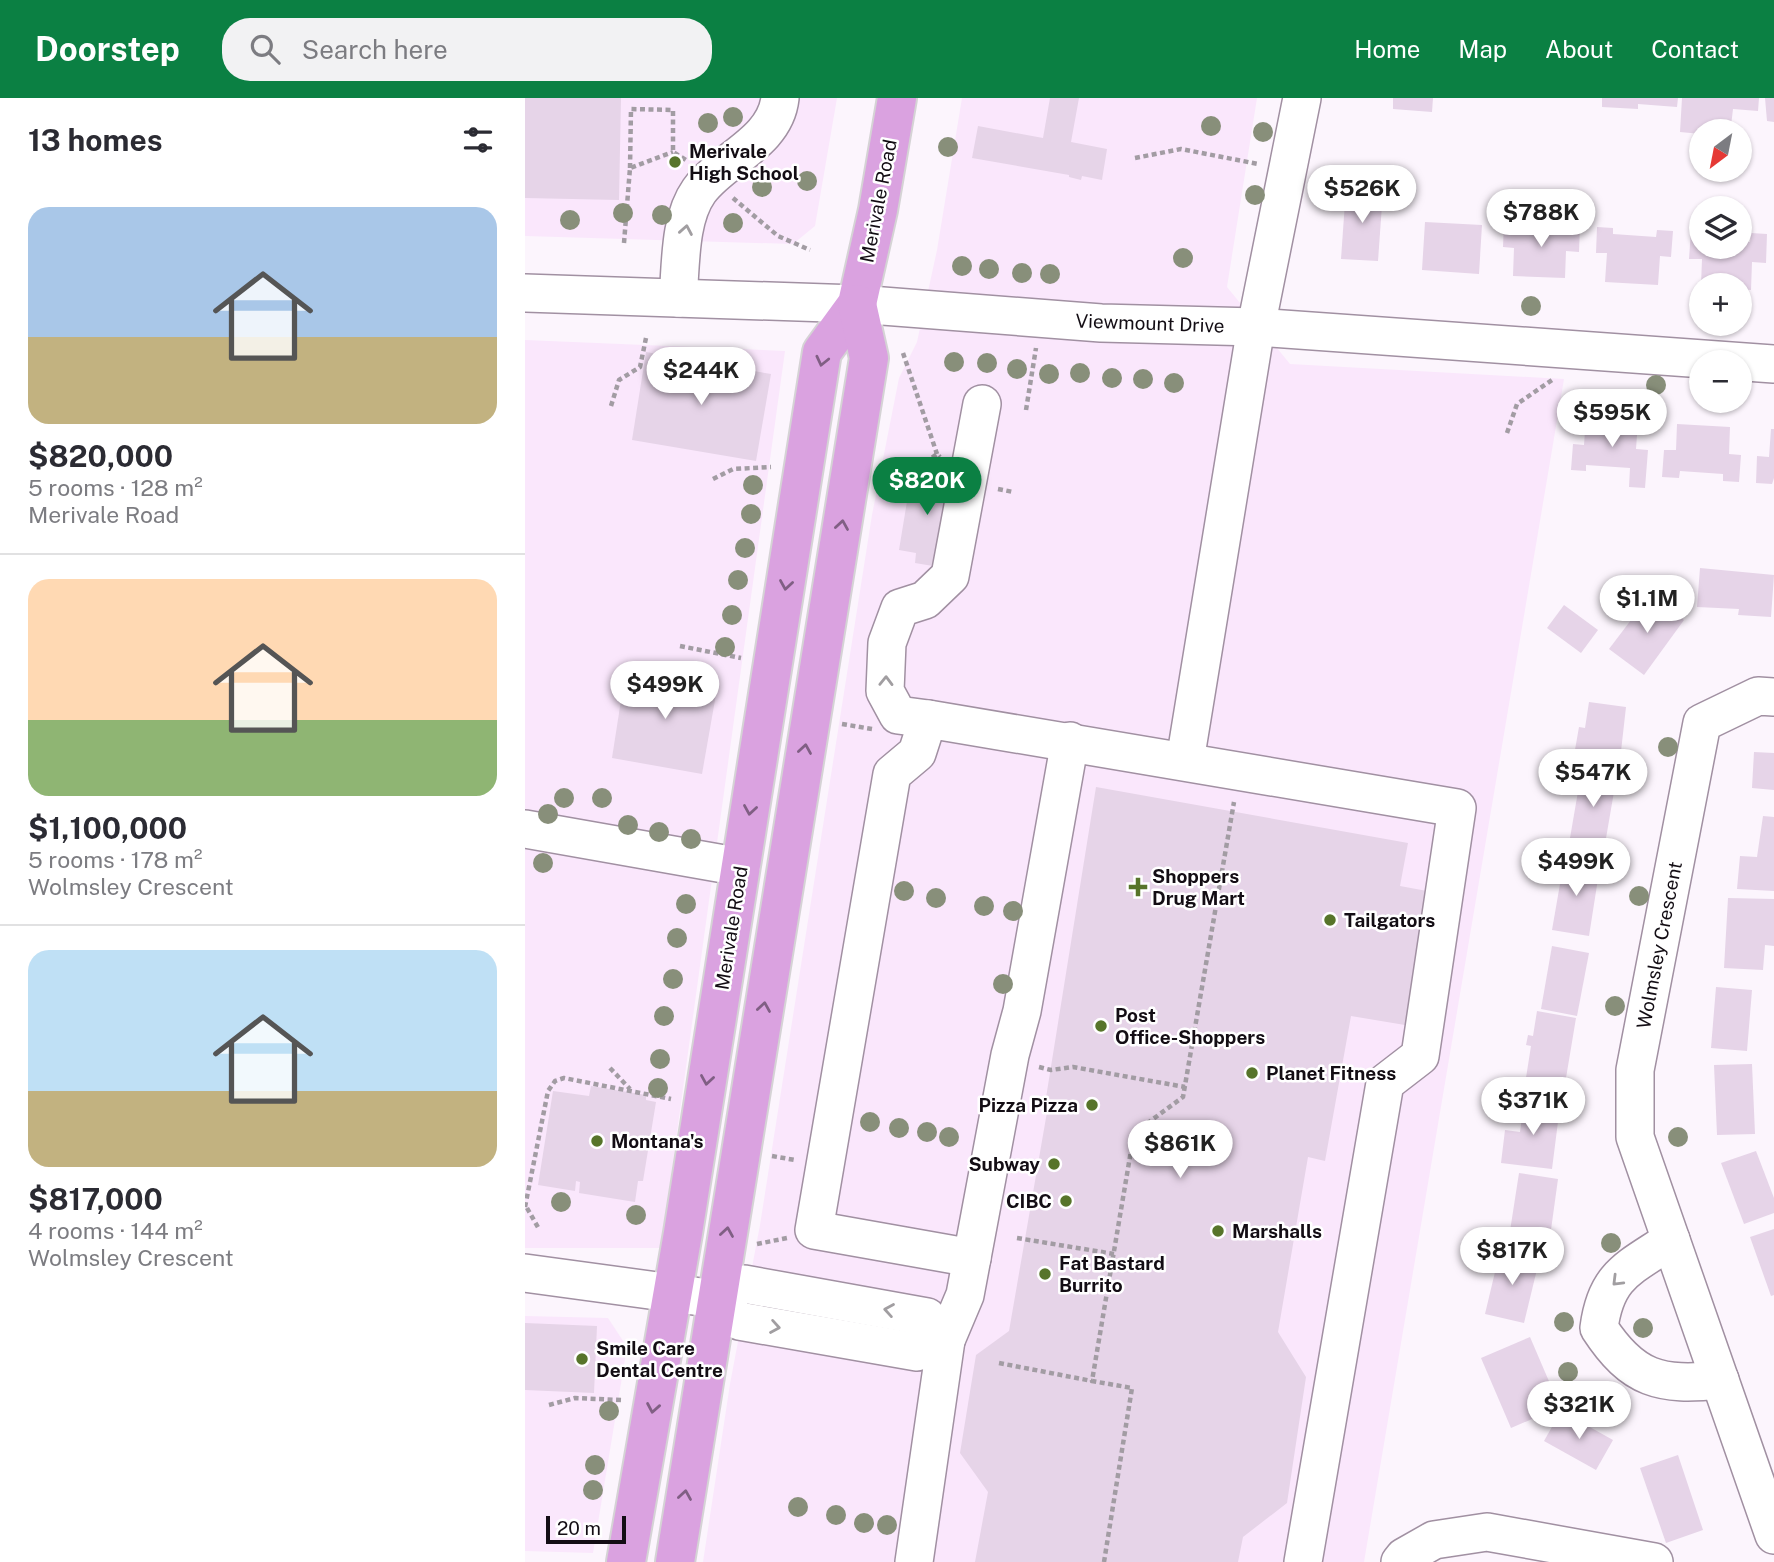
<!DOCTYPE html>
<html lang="en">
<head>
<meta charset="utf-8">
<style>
  :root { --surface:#fff; --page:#f2f2f3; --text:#2b2b33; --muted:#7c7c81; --line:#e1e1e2; --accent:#0b8043 }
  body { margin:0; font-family:"Public Sans",sans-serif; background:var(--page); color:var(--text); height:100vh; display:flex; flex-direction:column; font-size:26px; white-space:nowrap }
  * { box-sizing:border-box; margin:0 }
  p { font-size:23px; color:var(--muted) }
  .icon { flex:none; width:38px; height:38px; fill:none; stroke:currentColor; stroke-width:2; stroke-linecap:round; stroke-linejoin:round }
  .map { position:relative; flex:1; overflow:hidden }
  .side { display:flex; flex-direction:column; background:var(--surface); width:525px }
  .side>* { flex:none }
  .needle { width:46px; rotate:212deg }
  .controls { position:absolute; left:1164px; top:21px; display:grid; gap:14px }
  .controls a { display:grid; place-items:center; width:63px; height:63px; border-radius:50%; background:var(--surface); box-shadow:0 2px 5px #0004; font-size:35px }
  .scale { position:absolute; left:21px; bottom:18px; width:80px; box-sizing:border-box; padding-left:7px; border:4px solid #130d14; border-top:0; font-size:19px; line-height:24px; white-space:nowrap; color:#130d14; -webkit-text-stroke:5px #fff; paint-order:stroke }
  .price { position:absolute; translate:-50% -60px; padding:0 16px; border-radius:24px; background:#fff; color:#222; font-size:23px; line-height:46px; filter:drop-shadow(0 2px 4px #0008) }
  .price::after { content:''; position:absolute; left:50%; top:42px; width:21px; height:16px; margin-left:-10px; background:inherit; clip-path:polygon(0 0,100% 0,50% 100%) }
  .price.on { background:var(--accent); color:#fff }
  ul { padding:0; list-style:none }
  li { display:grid; align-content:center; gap:14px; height:371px; padding:0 28px }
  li+li { border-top:2px solid var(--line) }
  li span { display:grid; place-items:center; height:217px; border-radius:21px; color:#555 }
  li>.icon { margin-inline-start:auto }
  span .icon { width:126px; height:126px; fill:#fffc; stroke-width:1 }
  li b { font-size:30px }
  h2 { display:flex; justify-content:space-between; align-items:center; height:84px; padding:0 28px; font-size:30px }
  header { display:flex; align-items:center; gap:42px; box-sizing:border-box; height:98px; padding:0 35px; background:var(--accent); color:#fff }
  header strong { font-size:33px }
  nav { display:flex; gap:38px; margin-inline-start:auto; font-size:24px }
  .search { width:490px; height:63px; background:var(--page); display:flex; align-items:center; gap:18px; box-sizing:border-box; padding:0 24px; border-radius:28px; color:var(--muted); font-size:26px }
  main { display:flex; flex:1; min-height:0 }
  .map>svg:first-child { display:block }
  .built { fill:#fae7fc }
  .building { fill:#e6d4e8 }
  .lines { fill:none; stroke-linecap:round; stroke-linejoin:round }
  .minor-casing { stroke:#a190a2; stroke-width:40 }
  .major-casing { stroke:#d5d3d5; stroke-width:42 }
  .path { stroke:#a29ca3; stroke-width:4.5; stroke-dasharray:5 3.5; stroke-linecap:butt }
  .minor { stroke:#fff; stroke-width:37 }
  .major { stroke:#daa2e0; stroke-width:38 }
  .tree { fill:#888f7a }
  .oneway { stroke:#a19ea1 }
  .oneway2 { stroke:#805f84 }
  .poi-dot { fill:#57742a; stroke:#fff; stroke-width:2.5 }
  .labels { text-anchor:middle; stroke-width:5; stroke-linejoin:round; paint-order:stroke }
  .poi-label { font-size:19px; font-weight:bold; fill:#130d14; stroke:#fff; text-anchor:start }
  .street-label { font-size:19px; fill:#130d14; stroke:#fff }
</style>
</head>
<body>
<header>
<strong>Doorstep</strong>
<div class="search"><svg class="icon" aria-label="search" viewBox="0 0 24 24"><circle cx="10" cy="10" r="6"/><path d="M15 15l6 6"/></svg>Search here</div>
<nav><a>Home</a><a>Map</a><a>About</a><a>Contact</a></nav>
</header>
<main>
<section class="side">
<h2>13 homes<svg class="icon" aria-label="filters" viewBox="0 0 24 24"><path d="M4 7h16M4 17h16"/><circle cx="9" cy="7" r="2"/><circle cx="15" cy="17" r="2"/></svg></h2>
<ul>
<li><span style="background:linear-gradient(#a9c7e8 60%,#c2b280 0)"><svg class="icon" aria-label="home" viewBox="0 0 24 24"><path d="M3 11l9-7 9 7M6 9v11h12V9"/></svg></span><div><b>$820,000</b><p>5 rooms · 128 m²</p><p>Merivale Road</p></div></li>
<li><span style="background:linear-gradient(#ffd9b3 65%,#8fb573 0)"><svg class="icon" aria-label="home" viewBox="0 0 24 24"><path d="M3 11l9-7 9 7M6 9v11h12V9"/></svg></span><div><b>$1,100,000</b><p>5 rooms · 178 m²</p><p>Wolmsley Crescent</p></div></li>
<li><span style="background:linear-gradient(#bfe0f5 65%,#c2b280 0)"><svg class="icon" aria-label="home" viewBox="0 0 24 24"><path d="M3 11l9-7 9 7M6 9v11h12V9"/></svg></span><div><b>$817,000</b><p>4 rooms · 144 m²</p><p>Wolmsley Crescent</p></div></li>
</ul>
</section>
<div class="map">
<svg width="1249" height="1464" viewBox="0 0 1249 1464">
  <rect width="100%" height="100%" fill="#fcf5fd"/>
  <g class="built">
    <polygon points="0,0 312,0 290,128 268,146 0,138"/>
    <polygon points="437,0 732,0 702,189 765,266 1039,281 839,1464 178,1464 205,1286 235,1127 347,417 374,280 392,244 412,152"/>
    <polygon points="0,242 260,253 136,1150 0,1150"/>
    <polygon points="0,1218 83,1220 102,1249 68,1455 0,1453"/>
  </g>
  <g class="building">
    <polygon points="0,0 96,0 94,102 0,100"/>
    <polygon points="525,0 554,0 546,44 582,51 577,82 557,78 556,82 544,79 544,77 447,60 453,28 518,40"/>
    <polygon points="868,0 908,0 907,14 868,11"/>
    <polygon points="1077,0 1153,0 1152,9 1113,6 1113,11 1077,9"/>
    <polygon points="1157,0 1234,0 1233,13 1208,11 1206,28 1180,26 1176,36 1155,34"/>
    <polygon points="1240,0 1249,0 1249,24 1242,23"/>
    <polygon points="821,90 858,93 853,163 816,161"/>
    <polygon points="979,123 996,124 996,130 1023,132 1023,127 1036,128 1039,132 1039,126 1055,127 1054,154 1041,153 1040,180 988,178 989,150 978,149"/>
    <polygon points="900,124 957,127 954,176 897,172"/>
    <polygon points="1072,129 1088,130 1088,136 1131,139 1132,132 1148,133 1146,159 1135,158 1133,187 1080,184 1082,155 1071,155"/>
    <polygon points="1166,132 1176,132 1176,149 1214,149 1214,143 1225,144 1226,135 1242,136 1241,165 1227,164 1226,192 1214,191 1214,187 1176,187 1177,161 1164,161"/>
    <polygon points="121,254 246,276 231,363 107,342"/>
    <polygon points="1061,319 1113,323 1111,351 1123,352 1120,390 1104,389 1105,370 1061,367 1061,373 1046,372 1048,346 1059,347"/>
    <polygon points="1152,326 1205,329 1204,356 1216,357 1214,384 1198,383 1198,376 1155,373 1154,380 1137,379 1139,352 1151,352"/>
    <polygon points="1246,331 1249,331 1249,380 1247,386 1231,385 1232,358 1244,359"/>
    <polygon points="387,373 430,380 414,469 390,465 391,455 374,452"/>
    <polygon points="1175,470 1249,477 1246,519 1213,517 1214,511 1172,509"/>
    <polygon points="1125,497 1159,522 1119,577 1084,551"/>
    <polygon points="1039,507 1073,532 1056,555 1022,530"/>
    <polygon points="101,570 193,585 177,676 87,660"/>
    <polygon points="1064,604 1101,609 1094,671 1048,663 1054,629 1060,630"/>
    <polygon points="1229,654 1249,655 1249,692 1227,690"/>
    <polygon points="1056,676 1091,682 1080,746 1045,740"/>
    <polygon points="571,689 883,745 875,788 902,793 880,927 826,918 800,1063 783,1059 753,1234 781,1279 762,1405 718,1439 713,1464 450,1464 463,1394 435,1355 451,1257 484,1233 522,1014 519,1012"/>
    <polygon points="1238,718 1249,719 1249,793 1212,791 1215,758 1232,759"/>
    <polygon points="1039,763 1075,768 1064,838 1027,832"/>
    <polygon points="1203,800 1249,801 1249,848 1240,847 1238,872 1199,870"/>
    <polygon points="1027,848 1064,855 1052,918 1016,911"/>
    <polygon points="1191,889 1227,892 1222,953 1186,950"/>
    <polygon points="1012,913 1051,920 1039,992 1000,986 1006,948 1001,947 1003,937 1008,938"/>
    <polygon points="1227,966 1230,1036 1192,1037 1189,967"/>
    <polygon points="66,988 121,997 121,1002 131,1004 118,1083 113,1083 110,1104 54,1095 55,1084 51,1083 50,1093 13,1087 28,993 64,998"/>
    <polygon points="999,1003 1035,1008 1027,1071 976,1065 980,1032 995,1034"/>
    <polygon points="1231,1053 1249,1100 1249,1115 1219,1126 1196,1065"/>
    <polygon points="994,1075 1033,1081 1025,1139 985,1133"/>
    <polygon points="1249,1131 1249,1197 1246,1198 1225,1139"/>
    <polygon points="975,1153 1014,1163 999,1225 960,1216"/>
    <polygon points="0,1225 72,1228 69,1295 0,1292"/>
    <polygon points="1005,1239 1035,1309 986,1330 956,1260"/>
    <polygon points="1036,1313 1088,1342 1071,1372 1019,1343"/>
    <polygon points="1153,1357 1178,1432 1141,1445 1115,1370"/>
  </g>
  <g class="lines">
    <defs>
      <g id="minor">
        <polyline points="0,195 332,206 576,225 731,229 1249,266"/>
        <path d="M153,200C156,167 154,121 174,93C197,61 250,45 255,0"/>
        <polyline points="1249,599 1233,598 1177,625 1110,972 1110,1039 1249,1437"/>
        <polyline points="403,621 373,617 360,593 362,545 375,510 400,502 425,478 457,306"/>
        <polyline points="660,663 731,229 777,0"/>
        <polyline points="0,731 216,769"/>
        <path d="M1146,1142C1105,1170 1081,1176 1074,1230C1108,1282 1135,1288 1195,1282"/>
        <polyline points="447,1160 289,1132 367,676 392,655 403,621 932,710 895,958 860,985 778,1464"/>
        <polyline points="0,1175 176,1199"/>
        <polyline points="191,1201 219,1186 402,1219 421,1242"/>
        <polyline points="191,1201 214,1223 392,1254 421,1242"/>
        <polyline points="389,1464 421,1242 440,1197 485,957 497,913 545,643"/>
        <polyline points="875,1464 879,1459 909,1442 962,1434 1129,1464"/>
      </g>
      <g id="major">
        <polyline points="101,1464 158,1135 297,254 332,206 353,112 372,0"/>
        <polyline points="150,1464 344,260 332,206"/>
      </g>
    </defs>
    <use href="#minor" class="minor-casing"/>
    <use href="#major" class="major-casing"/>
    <g class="path">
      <polyline points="610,60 656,51 733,66"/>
      <polyline points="105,70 106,11 148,12 148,54 161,62"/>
      <polyline points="208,100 253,138 285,152"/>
      <polyline points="99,145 105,70 148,54"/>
      <polyline points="378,255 412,356"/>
      <polyline points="86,308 94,282 115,269 121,240"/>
      <polyline points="501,312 511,250"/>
      <polyline points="982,335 992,306 1027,282"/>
      <polyline points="359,367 396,368 412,356 415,359"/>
      <polyline points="188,381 208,371 246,369"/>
      <polyline points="473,391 488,394"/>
      <polyline points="155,548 216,560"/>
      <polyline points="317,626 347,631"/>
      <polyline points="514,969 526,972 548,969 660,989"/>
      <polyline points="85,970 105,991"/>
      <polyline points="247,1058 270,1062"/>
      <polyline points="0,1109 23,993 30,983 39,980 146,1001"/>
      <polyline points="2,1110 14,1131"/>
      <polyline points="492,1140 589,1156"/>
      <polyline points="232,1146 262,1140"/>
      <polyline points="474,1265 567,1283"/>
      <polyline points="24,1307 50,1300 96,1302"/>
      <polyline points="579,1464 607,1290 567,1283 609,1035 658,999 709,704"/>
    </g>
    <use href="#minor" class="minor"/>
    <use href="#major" class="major"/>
  </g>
  <g class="tree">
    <circle cx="208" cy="19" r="10"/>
    <circle cx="183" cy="25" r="10"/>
    <circle cx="686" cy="28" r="10"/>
    <circle cx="738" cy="34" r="10"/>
    <circle cx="423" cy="49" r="10"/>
    <circle cx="282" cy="83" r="10"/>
    <circle cx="237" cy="89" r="10"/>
    <circle cx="730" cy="97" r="10"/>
    <circle cx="98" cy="115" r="10"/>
    <circle cx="137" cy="117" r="10"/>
    <circle cx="45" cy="122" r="10"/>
    <circle cx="208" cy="125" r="10"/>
    <circle cx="658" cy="160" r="10"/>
    <circle cx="437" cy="168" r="10"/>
    <circle cx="464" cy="171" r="10"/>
    <circle cx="497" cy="175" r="10"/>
    <circle cx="525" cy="176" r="10"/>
    <circle cx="1006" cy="208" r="10"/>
    <circle cx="429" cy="264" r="10"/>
    <circle cx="462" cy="265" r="10"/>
    <circle cx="492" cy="271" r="10"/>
    <circle cx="555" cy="275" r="10"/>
    <circle cx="524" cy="276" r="10"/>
    <circle cx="587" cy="280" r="10"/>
    <circle cx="618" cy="281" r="10"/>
    <circle cx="649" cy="285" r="10"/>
    <circle cx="1131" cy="287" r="10"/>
    <circle cx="228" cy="387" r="10"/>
    <circle cx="226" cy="416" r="10"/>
    <circle cx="220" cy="450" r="10"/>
    <circle cx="213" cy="482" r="10"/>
    <circle cx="207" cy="517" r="10"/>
    <circle cx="200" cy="549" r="10"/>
    <circle cx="1143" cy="649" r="10"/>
    <circle cx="39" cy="700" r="10"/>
    <circle cx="77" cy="700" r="10"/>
    <circle cx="23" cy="716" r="10"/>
    <circle cx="103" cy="727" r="10"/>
    <circle cx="134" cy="734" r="10"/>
    <circle cx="166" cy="741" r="10"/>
    <circle cx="18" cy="765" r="10"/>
    <circle cx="379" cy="793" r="10"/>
    <circle cx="1114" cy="798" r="10"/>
    <circle cx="411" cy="800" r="10"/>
    <circle cx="161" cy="806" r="10"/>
    <circle cx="459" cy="808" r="10"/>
    <circle cx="488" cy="813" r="10"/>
    <circle cx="152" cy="840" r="10"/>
    <circle cx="148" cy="881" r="10"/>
    <circle cx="478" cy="886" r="10"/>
    <circle cx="1090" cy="908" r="10"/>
    <circle cx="139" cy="918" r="10"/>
    <circle cx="135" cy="961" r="10"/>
    <circle cx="133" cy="990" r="10"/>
    <circle cx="345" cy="1024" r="10"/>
    <circle cx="374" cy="1030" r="10"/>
    <circle cx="402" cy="1034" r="10"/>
    <circle cx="424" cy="1039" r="10"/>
    <circle cx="1153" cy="1039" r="10"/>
    <circle cx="36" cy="1104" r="10"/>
    <circle cx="111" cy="1117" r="10"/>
    <circle cx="1086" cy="1145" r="10"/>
    <circle cx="1039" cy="1224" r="10"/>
    <circle cx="1118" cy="1230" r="10"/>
    <circle cx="1043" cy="1274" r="10"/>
    <circle cx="84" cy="1313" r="10"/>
    <circle cx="70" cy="1367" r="10"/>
    <circle cx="68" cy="1392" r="10"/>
    <circle cx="273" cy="1409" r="10"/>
    <circle cx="311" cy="1417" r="10"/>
    <circle cx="339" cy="1425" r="10"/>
    <circle cx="362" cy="1427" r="10"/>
  </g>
  <defs><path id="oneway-chevron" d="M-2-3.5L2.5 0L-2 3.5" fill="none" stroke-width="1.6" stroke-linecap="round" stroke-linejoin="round" transform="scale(1.75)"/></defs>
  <g class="oneway">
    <use href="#oneway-chevron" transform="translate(161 132) rotate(-80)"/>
    <use href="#oneway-chevron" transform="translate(361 583) rotate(-89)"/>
    <use href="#oneway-chevron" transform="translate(1092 1183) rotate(135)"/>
    <use href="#oneway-chevron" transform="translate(364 1212) rotate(-170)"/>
    <use href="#oneway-chevron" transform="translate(250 1229) rotate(10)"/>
  </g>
  <g class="oneway2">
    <use href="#oneway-chevron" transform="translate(297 263) rotate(103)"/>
    <use href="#oneway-chevron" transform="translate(317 427) rotate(-81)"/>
    <use href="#oneway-chevron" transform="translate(261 487) rotate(99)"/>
    <use href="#oneway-chevron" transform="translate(280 651) rotate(-81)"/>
    <use href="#oneway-chevron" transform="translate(225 712) rotate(99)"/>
    <use href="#oneway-chevron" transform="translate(239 909) rotate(-81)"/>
    <use href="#oneway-chevron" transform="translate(182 982) rotate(99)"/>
    <use href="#oneway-chevron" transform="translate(202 1134) rotate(-81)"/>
    <use href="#oneway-chevron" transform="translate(128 1310) rotate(100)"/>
    <use href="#oneway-chevron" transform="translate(160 1397) rotate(-81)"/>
  </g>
  <g class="poi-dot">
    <circle cx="150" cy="64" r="7"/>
    <path d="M609.5 778.5h7v7h7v7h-7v7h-7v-7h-7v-7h7z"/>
    <circle cx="805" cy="822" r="7"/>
    <circle cx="576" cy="928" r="7"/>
    <circle cx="727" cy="975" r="7"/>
    <circle cx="567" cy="1007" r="7"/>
    <circle cx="72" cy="1043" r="7"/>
    <circle cx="529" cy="1066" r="7"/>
    <circle cx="541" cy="1103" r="7"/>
    <circle cx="693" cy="1133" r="7"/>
    <circle cx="520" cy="1176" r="7"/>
    <circle cx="57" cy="1261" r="7"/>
  </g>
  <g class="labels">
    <g class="poi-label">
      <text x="164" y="60">Merivale<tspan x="164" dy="22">High School</tspan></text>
      <text x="627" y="785">Shoppers<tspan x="627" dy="22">Drug Mart</tspan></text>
      <text x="819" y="829">Tailgators</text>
      <text x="590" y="924">Post<tspan x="590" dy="22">Office-Shoppers</tspan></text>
      <text x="741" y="982">Planet Fitness</text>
      <text x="553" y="1014" text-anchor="end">Pizza Pizza</text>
      <text x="86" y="1050">Montana's</text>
      <text x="515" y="1073" text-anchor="end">Subway</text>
      <text x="527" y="1110" text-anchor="end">CIBC</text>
      <text x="707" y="1140">Marshalls</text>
      <text x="534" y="1172">Fat Bastard<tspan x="534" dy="22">Burrito</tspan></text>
      <text x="71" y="1257">Smile Care<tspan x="71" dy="22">Dental Centre</tspan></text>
    </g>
    <g class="street-label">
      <text transform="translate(353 103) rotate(-79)" y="7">Merivale Road</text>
      <text transform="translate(625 225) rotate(2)" y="7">Viewmount Drive</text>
      <text transform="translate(206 830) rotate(-81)" y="7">Merivale Road</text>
      <text transform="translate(1134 847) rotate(-79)" y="7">Wolmsley Crescent</text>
    </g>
  </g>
</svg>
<div class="controls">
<a><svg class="needle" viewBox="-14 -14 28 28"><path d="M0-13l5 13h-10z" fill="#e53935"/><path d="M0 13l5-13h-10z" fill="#7c7c81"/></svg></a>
<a><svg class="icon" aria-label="layers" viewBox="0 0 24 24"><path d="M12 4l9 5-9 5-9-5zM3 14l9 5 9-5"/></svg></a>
<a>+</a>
<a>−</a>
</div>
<div class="scale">20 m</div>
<b class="price" style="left:837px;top:127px">$526K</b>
<b class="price" style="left:1016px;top:151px">$788K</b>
<b class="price" style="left:176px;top:309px">$244K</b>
<b class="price" style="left:1087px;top:351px">$595K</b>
<b class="price on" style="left:402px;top:419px">$820K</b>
<b class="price" style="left:1122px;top:537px">$1.1M</b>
<b class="price" style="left:140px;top:623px">$499K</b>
<b class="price" style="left:1068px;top:711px">$547K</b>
<b class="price" style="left:1051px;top:800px">$499K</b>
<b class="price" style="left:1008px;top:1039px">$371K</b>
<b class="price" style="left:655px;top:1082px">$861K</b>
<b class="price" style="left:987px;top:1189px">$817K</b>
<b class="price" style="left:1054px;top:1343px">$321K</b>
</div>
</main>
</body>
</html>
